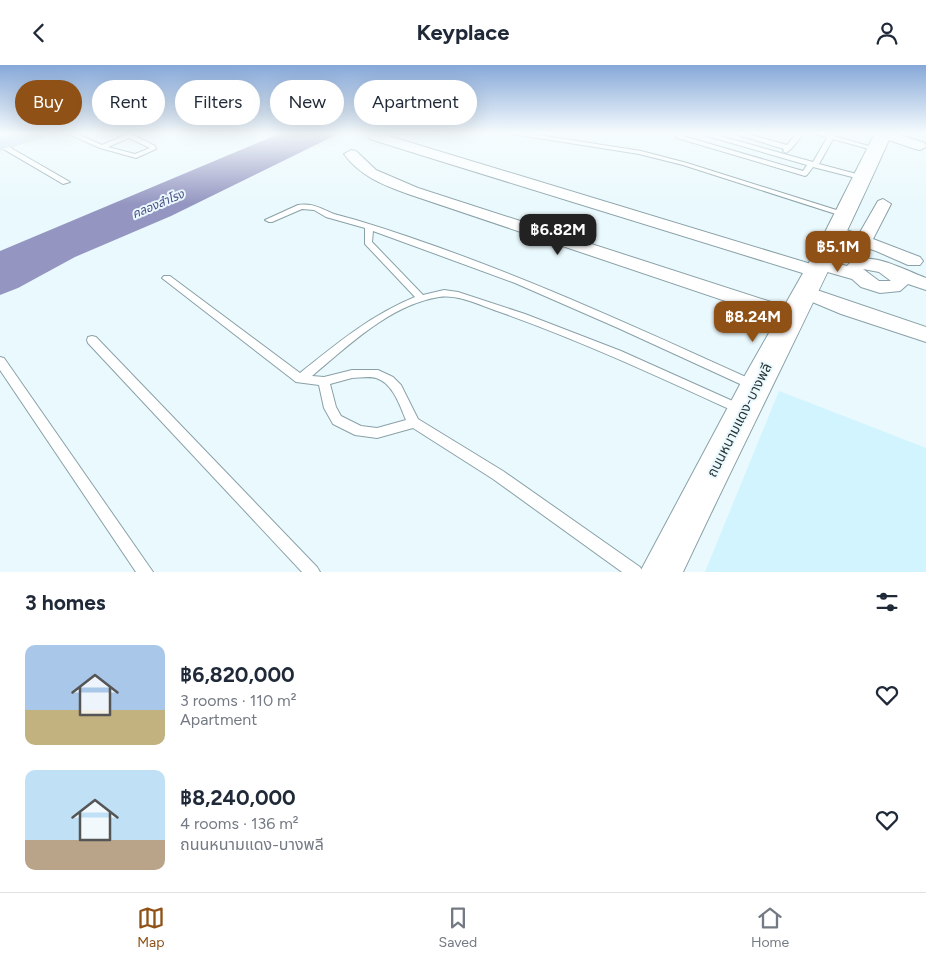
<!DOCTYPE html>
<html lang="en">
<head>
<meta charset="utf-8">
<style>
  :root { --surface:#fff; --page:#f2f2f3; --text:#1f2937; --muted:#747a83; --line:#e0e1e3; --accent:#8f5116 }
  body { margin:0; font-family:Figtree,"Noto Sans Thai",sans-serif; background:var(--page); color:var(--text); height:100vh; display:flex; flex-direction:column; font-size:19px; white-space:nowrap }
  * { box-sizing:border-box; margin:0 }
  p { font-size:16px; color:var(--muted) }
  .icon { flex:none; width:28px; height:28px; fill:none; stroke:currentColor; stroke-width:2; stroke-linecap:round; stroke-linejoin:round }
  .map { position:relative; height:507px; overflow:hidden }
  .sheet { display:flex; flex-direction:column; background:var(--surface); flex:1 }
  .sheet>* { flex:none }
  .guide { position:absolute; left:15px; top:15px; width:500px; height:45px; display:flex; gap:10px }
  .price { position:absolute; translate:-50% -42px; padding:0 11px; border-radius:10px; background:var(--accent); color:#fff; font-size:16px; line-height:32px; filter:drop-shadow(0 1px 2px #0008) }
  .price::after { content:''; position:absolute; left:50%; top:30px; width:15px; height:11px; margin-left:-8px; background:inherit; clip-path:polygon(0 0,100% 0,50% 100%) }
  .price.current { background:#222; color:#fff }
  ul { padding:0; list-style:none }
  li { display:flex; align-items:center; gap:15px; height:125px; padding:0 25px }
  li span { display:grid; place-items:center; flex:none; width:140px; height:100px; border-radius:10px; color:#555 }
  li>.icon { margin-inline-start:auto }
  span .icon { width:60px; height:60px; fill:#fffc; stroke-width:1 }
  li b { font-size:21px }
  h2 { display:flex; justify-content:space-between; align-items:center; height:60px; padding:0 25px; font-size:21px }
  .pill { padding:0 18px; border-radius:22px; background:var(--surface); box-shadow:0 5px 20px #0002; font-size:18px; line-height:45px }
  .pill.current { background:var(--accent); color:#fff }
  header { display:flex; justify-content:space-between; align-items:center; height:65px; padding:0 25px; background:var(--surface); font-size:22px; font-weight:700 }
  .tabs { display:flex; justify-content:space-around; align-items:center; height:70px; border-top:1px solid var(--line); background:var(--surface); font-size:14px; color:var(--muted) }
  .tabs a { display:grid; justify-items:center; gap:2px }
  .tabs .current { color:var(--accent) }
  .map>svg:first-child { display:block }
  .built { fill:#d1f4fe }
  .water { fill:#9496c1 }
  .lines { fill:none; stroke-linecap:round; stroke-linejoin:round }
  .lane-casing { stroke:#89a1a8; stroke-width:2 }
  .street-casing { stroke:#89a1a8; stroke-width:2 }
  .secondary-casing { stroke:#89a1a8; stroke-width:2 }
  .primary-casing { stroke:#d4d6d7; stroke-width:2 }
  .lane { fill:#fff; fill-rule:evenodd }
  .street { fill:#fff; fill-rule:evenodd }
  .secondary { fill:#fff; fill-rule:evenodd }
  .primary { fill:#c5dcf4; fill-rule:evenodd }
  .labels { text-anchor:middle; stroke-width:4; stroke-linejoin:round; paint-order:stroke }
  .far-water-label { font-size:12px; font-style:italic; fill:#4c4c85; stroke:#eaf9fd }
  .street-label { font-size:14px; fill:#2a3437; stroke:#eaf9fd }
</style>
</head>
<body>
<header><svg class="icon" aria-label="back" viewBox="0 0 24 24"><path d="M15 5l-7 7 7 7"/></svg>Keyplace<svg class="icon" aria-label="person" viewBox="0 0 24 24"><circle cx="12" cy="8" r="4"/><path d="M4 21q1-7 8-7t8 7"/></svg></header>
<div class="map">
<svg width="926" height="507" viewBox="0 0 926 507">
  <rect width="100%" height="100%" fill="#eaf9fd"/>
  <polygon class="built" points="779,326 926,383 926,507 705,507"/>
  <polygon class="water" points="281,68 340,68 171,151 75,192 18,223 0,230 0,186"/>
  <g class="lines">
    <defs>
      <g id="lane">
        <path d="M66,68H75L102,80L125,70L123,68H130L155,81L156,84L136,93L100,83ZM129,73L150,83L135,89L108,82Z"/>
        <polygon points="507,68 526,68 641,86 687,98 849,149 845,151 842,151 683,100 639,89"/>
        <polygon points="678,68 685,68 683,71 803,106 807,100 697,68 709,68 813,97 827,73 813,68 836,68 834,71 879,84 876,86 833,74 819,99 864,111 864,115 813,102 807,110 805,111 677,73 676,72"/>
        <polygon points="732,68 744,68 787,80 797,68 804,68 791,84 786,88 783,86 784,84"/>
        <polygon points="0,79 4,79 70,117 63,119 0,82"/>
        <path d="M298,140C314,138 321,144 334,149C341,151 349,153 356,155C495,197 627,258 759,318L761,321L759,324L755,326L751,324L618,263L515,218L373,166L372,177L423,230L444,225L458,227L525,249L621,286L746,342L748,345L746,348L742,350L738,348C659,312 580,275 497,246C479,240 459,229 439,232C390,240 349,280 312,311L324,312L352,305H378L393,312L401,320L418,354L503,406L640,502L643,507H622L493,414L413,363L377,373L355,370L333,359L324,343L319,320L296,317L162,213L164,211H170L300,308C336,279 371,250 415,232L365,179V163L326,152L314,145L302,144L272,157H269L265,155ZM352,313C359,313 369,311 376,313C393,318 400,341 406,355L377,363L361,361L341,351L336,342L330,319Z"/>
        <polygon points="92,271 96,272 317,502 320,507 302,507 88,278 87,275 88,272"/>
        <polygon points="0,292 4,293 153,507 136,507 0,305"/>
      </g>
      <g id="street">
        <path d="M370,68H379L811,199L814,195L820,194L847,201C862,181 907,206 926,213V225L908,219L900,226L880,228L861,222L852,214L824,206L821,210H809L424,91L370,74L368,71ZM863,204L879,207L891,216H879Z"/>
        <polygon points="895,68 925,78 926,82 920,85 915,84 880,72 878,69"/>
        <path d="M351,85L356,86L376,105L418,123L799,246L802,251L799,256L792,258L785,256L408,129C383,120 360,111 344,89Z"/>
        <polygon points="883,134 891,139 873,174 920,192 923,196 920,200 908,200 876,186 830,170 828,167 830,164 836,162 859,169 878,136"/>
        <polygon points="805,221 926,262 926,277 841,249 798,231 796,227 798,223"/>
      </g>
      <path id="secondary" d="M875,68H892C826,216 752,360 683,507H640L744,312L815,187Z"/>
      <polygon id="primary" points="18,68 44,68 42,72 0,85 0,74"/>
    </defs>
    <use href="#lane" class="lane-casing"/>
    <use href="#street" class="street-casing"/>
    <use href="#secondary" class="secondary-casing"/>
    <use href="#primary" class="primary-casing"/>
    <use href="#lane" class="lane"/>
    <use href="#street" class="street"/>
    <use href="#secondary" class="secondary"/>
    <use href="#primary" class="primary"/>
  </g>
  <linearGradient id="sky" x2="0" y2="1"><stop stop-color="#86a8d8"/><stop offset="0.49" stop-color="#f6fcfe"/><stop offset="1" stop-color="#f6fcfe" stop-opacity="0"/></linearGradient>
  <rect width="926" height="139" fill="url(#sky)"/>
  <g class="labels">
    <g class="far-water-label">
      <text transform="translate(158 139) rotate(-23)" y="4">คลองสำโรง</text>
    </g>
    <g class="street-label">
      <text transform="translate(739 355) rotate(-63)" y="5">ถนนหนามแดง-บางพลี</text>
    </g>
  </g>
</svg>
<b class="price current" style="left:558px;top:191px">฿6.82M</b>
<b class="price" style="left:838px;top:208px">฿5.1M</b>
<b class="price" style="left:753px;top:278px">฿8.24M</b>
<div class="guide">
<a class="pill current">Buy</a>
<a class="pill">Rent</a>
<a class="pill">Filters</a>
<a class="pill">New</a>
<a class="pill">Apartment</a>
</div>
</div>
<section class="sheet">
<h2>3 homes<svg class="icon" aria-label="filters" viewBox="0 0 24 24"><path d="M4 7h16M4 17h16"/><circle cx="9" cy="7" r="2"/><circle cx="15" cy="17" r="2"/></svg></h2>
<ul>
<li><span style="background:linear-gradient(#a9c7e8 65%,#c2b280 0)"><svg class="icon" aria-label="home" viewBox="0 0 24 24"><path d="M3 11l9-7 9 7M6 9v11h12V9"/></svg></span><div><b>฿6,820,000</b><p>3 rooms · 110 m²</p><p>Apartment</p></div><svg class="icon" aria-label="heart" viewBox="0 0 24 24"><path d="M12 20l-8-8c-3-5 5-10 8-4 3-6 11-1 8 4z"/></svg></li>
<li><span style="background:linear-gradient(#bfe0f5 70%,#b9a48a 0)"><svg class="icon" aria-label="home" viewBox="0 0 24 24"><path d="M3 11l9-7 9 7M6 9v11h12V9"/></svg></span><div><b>฿8,240,000</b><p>4 rooms · 136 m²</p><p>ถนนหนามแดง-บางพลี</p></div><svg class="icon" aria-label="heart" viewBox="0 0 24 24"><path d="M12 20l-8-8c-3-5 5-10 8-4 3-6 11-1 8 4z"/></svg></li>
</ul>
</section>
<nav class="tabs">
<a class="current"><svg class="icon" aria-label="map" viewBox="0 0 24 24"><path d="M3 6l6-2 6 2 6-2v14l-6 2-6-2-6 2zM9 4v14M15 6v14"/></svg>Map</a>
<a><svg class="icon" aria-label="saved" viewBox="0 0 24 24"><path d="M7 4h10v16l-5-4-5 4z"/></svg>Saved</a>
<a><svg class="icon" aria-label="home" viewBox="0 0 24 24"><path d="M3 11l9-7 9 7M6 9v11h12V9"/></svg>Home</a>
</nav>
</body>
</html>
